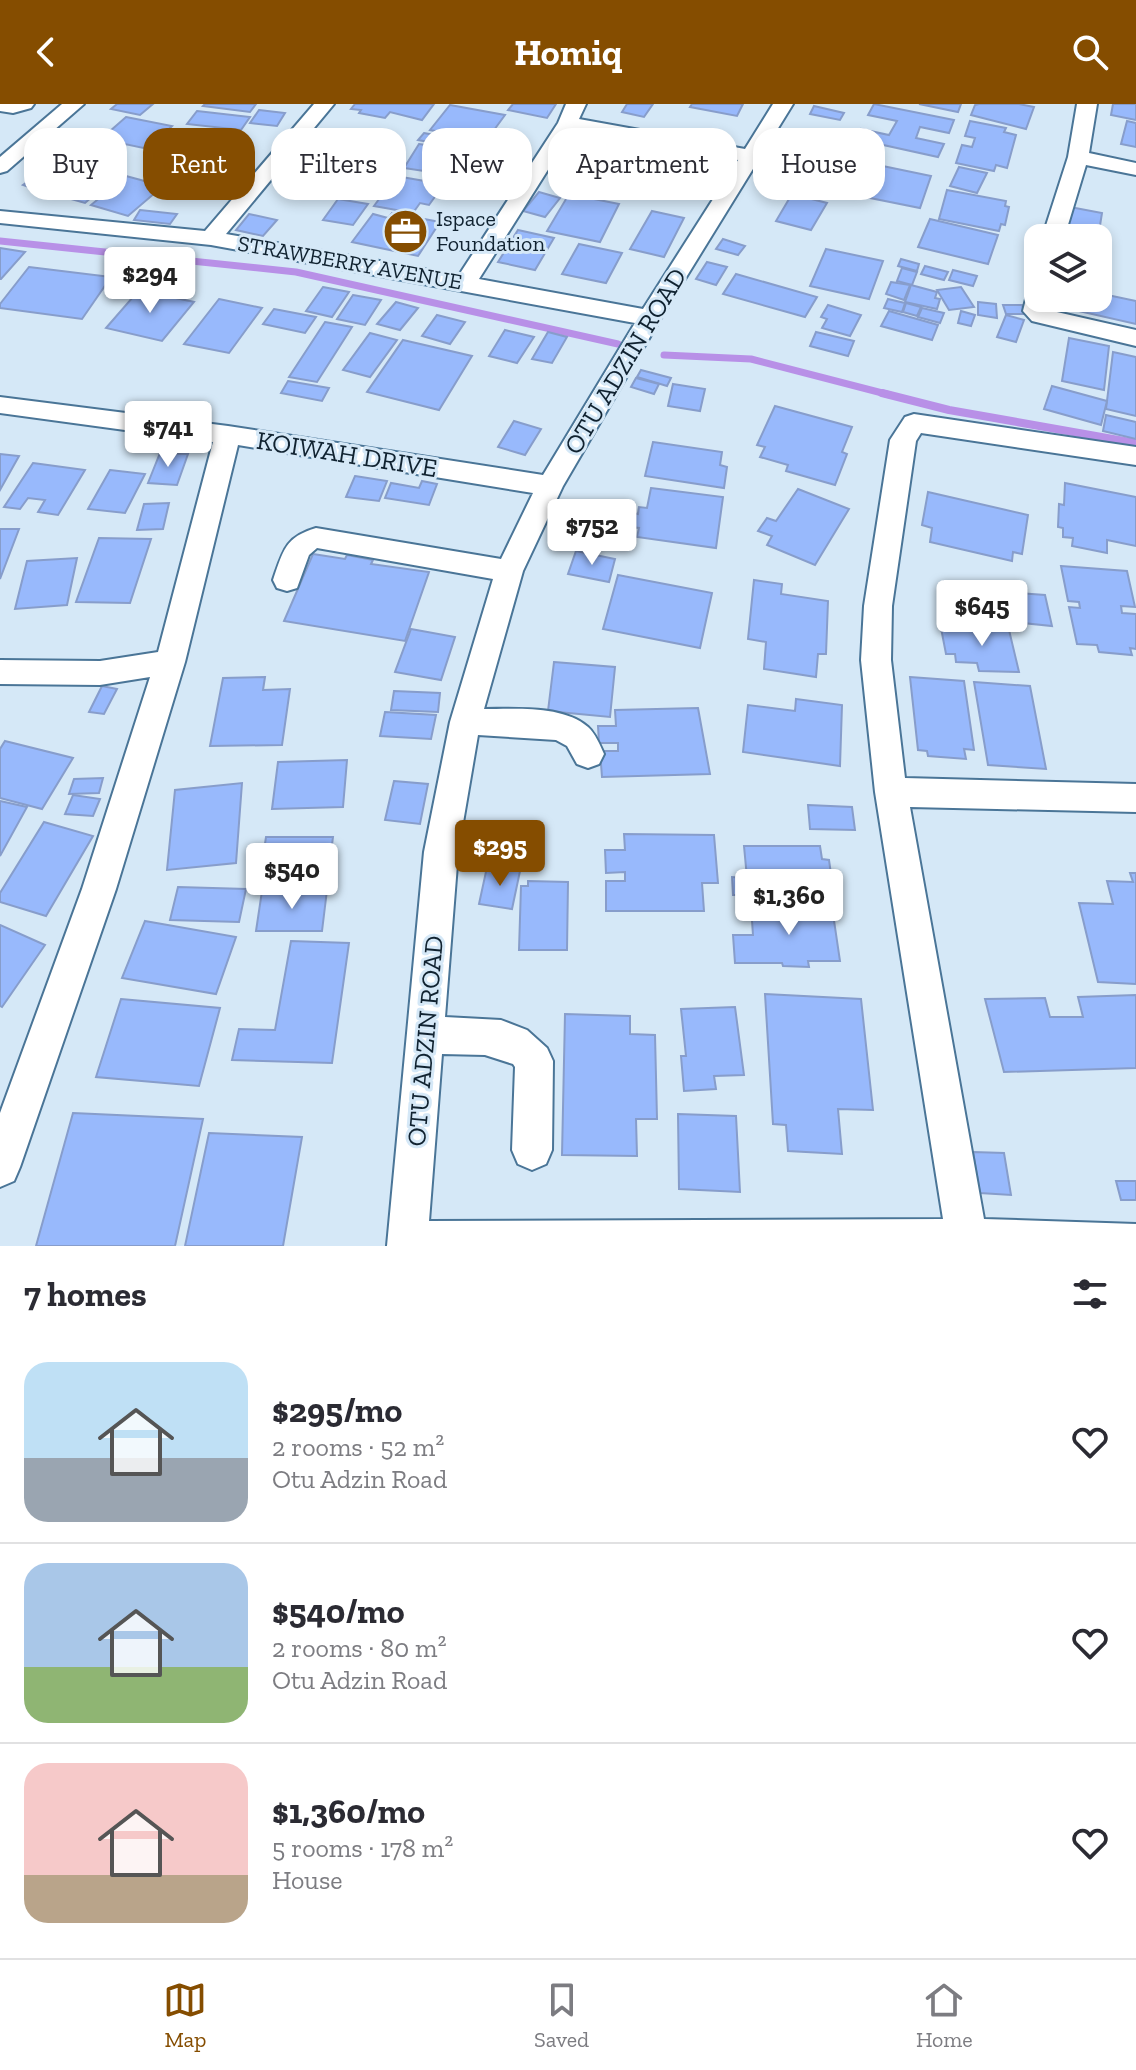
<!DOCTYPE html>
<html lang="en">
<head>
<meta charset="utf-8">
<style>
  :root { --surface:#fff; --page:#f7f7f7; --text:#2b2b33; --muted:#7c7c81; --line:#e1e1e2; --accent:#854d00 }
  body { margin:0; font-family:"Zilla Slab",serif; background:var(--page); color:var(--text); height:100vh; display:flex; flex-direction:column; font-size:30px; white-space:nowrap }
  * { box-sizing:border-box; margin:0 }
  p { font-size:26px; color:var(--muted) }
  .icon { flex:none; width:44px; height:44px; fill:none; stroke:currentColor; stroke-width:2; stroke-linecap:round; stroke-linejoin:round }
  .map { position:relative; height:1142px; overflow:hidden }
  .drawer { display:flex; flex-direction:column; background:var(--surface); flex:1 }
  .drawer>* { flex:none }
  .top-card { position:absolute; left:24px; top:24px; width:1088px; height:72px; display:flex; gap:16px }
  .buttons { position:absolute; left:1024px; top:120px; display:grid; gap:16px }
  .buttons a { display:grid; place-items:center; width:88px; height:88px; border-radius:16px; background:var(--surface); box-shadow:0 4px 12px #0003; font-size:40px }
  .price { position:absolute; translate:-50% -68px; padding:0 18px; border-radius:8px; background:#fff; color:#222; font-size:26px; line-height:52px; filter:drop-shadow(0 2px 4px #0008) }
  .price::after { content:''; position:absolute; left:50%; top:48px; width:24px; height:18px; margin-left:-12px; background:inherit; clip-path:polygon(0 0,100% 0,50% 100%) }
  .price.active { background:var(--accent); color:#fff }
  ul { padding:0; list-style:none }
  li { display:flex; align-items:center; gap:24px; height:200px; padding:0 24px }
  li+li { border-top:2px solid var(--line) }
  li span { display:grid; place-items:center; flex:none; width:224px; height:160px; border-radius:24px; color:#555 }
  li>.icon { margin-inline-start:auto }
  span .icon { width:96px; height:96px; fill:#fffc; stroke-width:1 }
  li b { font-size:34px }
  h2 { display:flex; justify-content:space-between; align-items:center; height:96px; padding:0 24px; font-size:34px }
  .chip { padding:0 28px; border-radius:24px; background:var(--surface); box-shadow:0 4px 12px #0003; font-size:28px; line-height:72px }
  .chip.active { background:var(--accent); color:#fff }
  header { display:flex; justify-content:space-between; align-items:center; height:104px; padding:0 24px; background:var(--accent); color:#fff; font-size:36px; font-weight:700 }
  .tab-bar { display:flex; justify-content:space-around; align-items:center; height:112px; border-top:2px solid var(--line); background:var(--surface); font-size:22px; color:var(--muted) }
  .tab-bar a { display:grid; justify-items:center; gap:4px }
  .tab-bar .active { color:var(--accent) }
  .map>svg:first-child { display:block }
  .lines { fill:none; stroke-linecap:round; stroke-linejoin:round }
  .stream-far1 { stroke:#b890e7; stroke-width:7 }
  .stream { stroke:#b890e7; stroke-width:8 }
  .building { fill:#98b9fc; stroke:#879dcb; stroke-width:2 }
  .minor-casing { stroke:#4a7597; stroke-width:4 }
  .minor { fill:#fff; fill-rule:evenodd }
  .labels { text-anchor:middle; stroke-width:6; stroke-linejoin:round; paint-order:stroke }
  .far-poi-label { font-size:22px; fill:#102230; stroke:#d5e8f7; text-anchor:start }
  .far-street-label { font-size:22px; fill:#102230; stroke:#d5e8f7 }
  .street-label { font-size:26px; fill:#102230; stroke:#d5e8f7 }
</style>
</head>
<body>
<header><svg class="icon" aria-label="back" viewBox="0 0 24 24"><path d="M15 5l-7 7 7 7"/></svg>Homiq<svg class="icon" aria-label="search" viewBox="0 0 24 24"><circle cx="10" cy="10" r="6"/><path d="M15 15l6 6"/></svg></header>
<div class="map">
<svg width="1136" height="1142" viewBox="0 0 1136 1142">
  <rect width="100%" height="100%" fill="#d5e8f7"/>
  <g class="lines">
    <g class="stream-far1">
      <polyline points="0,137 296,168 618,240"/>
      <polyline points="664,251 751,255 890,291"/>
    </g>
    <polyline class="stream" points="882,289 949,306 1136,339"/>
  </g>
  <g class="building">
    <polygon points="117,0 153,0 140,11 111,5"/>
    <polygon points="205,0 256,0 250,8 203,2"/>
    <polygon points="355,0 434,0 422,16 390,8 385,14 359,9 361,6 351,5"/>
    <polygon points="513,0 556,0 547,14 508,6"/>
    <polygon points="627,0 653,0 644,13 622,8"/>
    <polygon points="692,0 743,0 737,12 690,3"/>
    <polygon points="874,0 954,16 949,29 920,23 916,34 944,40 938,53 856,35 861,25 889,31 897,17 868,11"/>
    <polygon points="919,0 961,0 958,8"/>
    <polygon points="979,0 1019,0 1034,3 1026,25 971,11 975,1"/>
    <polygon points="1113,0 1136,0 1136,16 1111,11"/>
    <polygon points="450,1 505,11 486,37 430,26"/>
    <polygon points="814,2 844,9 840,16 810,10"/>
    <polygon points="259,6 285,9 277,22 250,19"/>
    <polygon points="197,7 250,13 241,26 187,20"/>
    <polygon points="126,13 172,22 148,45 101,35"/>
    <polygon points="970,17 1006,24 1004,28 1016,31 1007,64 996,61 994,67 956,59 962,41 972,43 975,34 965,32"/>
    <polygon points="1127,17 1136,19 1136,43 1121,40"/>
    <polygon points="215,29 247,34 221,65 194,60 188,67 147,60 174,30 210,36"/>
    <polygon points="424,29 450,34 445,41 418,36"/>
    <polygon points="419,40 447,44 450,40 486,45 470,74 404,64"/>
    <polygon points="833,40 862,47 856,60 825,51"/>
    <polygon points="75,46 121,53 108,67 62,60"/>
    <polygon points="342,57 388,61 371,95 299,87 312,63 337,65"/>
    <polygon points="644,60 682,69 675,79 637,70"/>
    <polygon points="873,60 931,72 920,104 860,92"/>
    <polygon points="50,62 70,68 43,88 23,81"/>
    <polygon points="959,63 987,69 977,89 950,82"/>
    <polygon points="482,65 505,70 497,81 473,76"/>
    <polygon points="92,70 113,75 85,99 64,93"/>
    <polygon points="126,72 163,82 128,112 91,101"/>
    <polygon points="396,72 436,79 431,86 439,87 429,101 420,99 413,109 374,102"/>
    <polygon points="451,76 483,83 475,94 443,88"/>
    <polygon points="695,76 712,80 706,89 689,84"/>
    <polygon points="947,86 1006,97 1005,102 1009,103 1005,121 1001,120 999,127 939,115"/>
    <polygon points="539,88 560,94 545,113 523,107"/>
    <polygon points="569,90 619,100 600,138 547,127"/>
    <polygon points="792,90 827,99 811,126 776,117"/>
    <polygon points="338,95 368,100 353,121 323,116"/>
    <polygon points="1070,103 1102,109 1098,134 1063,134"/>
    <polygon points="140,106 177,110 170,120 134,116"/>
    <polygon points="652,107 684,114 664,153 630,145"/>
    <polygon points="392,109 440,118 418,152 352,138 373,110 388,114"/>
    <polygon points="249,110 277,116 263,132 236,126"/>
    <polygon points="930,115 998,131 988,160 918,143"/>
    <polygon points="518,126 554,134 535,166 498,158"/>
    <polygon points="723,135 745,142 738,151 716,145"/>
    <polygon points="579,140 622,149 606,179 562,170"/>
    <polygon points="0,144 25,148 1,175 0,175"/>
    <polygon points="826,145 883,157 869,195 810,182"/>
    <polygon points="901,155 919,160 917,167 898,162"/>
    <polygon points="707,158 727,163 716,181 696,175"/>
    <polygon points="925,162 948,168 944,176 921,170"/>
    <polygon points="29,163 111,173 82,215 0,204 0,200"/>
    <polygon points="902,164 917,168 912,181 897,177"/>
    <polygon points="953,166 977,172 973,182 949,176"/>
    <polygon points="736,170 817,193 805,213 723,190"/>
    <polygon points="891,178 910,181 904,196 886,190"/>
    <polygon points="911,181 937,188 935,194 940,195 937,205 905,198"/>
    <polygon points="323,183 349,188 332,213 306,207"/>
    <polygon points="961,183 974,203 949,206 937,186"/>
    <polygon points="139,186 194,198 162,237 106,224"/>
    <polygon points="1098,189 1136,197 1136,220 1048,200 1050,194 1098,194"/>
    <polygon points="353,191 381,196 365,221 337,215"/>
    <polygon points="219,195 262,204 229,249 184,240"/>
    <polygon points="888,195 905,199 902,208 884,204"/>
    <polygon points="396,198 418,204 400,226 377,220"/>
    <polygon points="978,198 996,200 997,214 978,211"/>
    <polygon points="906,199 921,203 917,212 903,208"/>
    <polygon points="828,201 861,211 850,232 822,224 827,215 821,213"/>
    <polygon points="1003,201 1022,201 1025,210 1006,210"/>
    <polygon points="922,204 944,209 940,219 918,213"/>
    <polygon points="274,205 316,213 305,229 263,220"/>
    <polygon points="889,207 938,221 932,236 881,222"/>
    <polygon points="961,207 975,211 971,222 958,219"/>
    <polygon points="437,211 465,218 450,240 422,232"/>
    <polygon points="1006,211 1024,216 1016,238 997,233"/>
    <polygon points="325,218 352,223 317,278 289,273"/>
    <polygon points="505,226 534,233 517,259 489,252"/>
    <polygon points="548,228 567,233 552,259 532,255"/>
    <polygon points="816,228 854,237 848,252 810,242"/>
    <polygon points="370,229 397,236 370,273 343,266"/>
    <polygon points="1069,234 1109,242 1104,286 1062,277"/>
    <polygon points="403,236 472,252 439,306 367,288"/>
    <polygon points="1113,248 1136,253 1136,312 1106,305"/>
    <polygon points="641,266 671,274 667,282 637,273"/>
    <polygon points="636,274 659,280 654,290 631,283"/>
    <polygon points="288,277 329,284 322,297 281,289"/>
    <polygon points="673,280 705,285 700,307 668,302"/>
    <polygon points="1052,282 1107,297 1101,321 1044,305"/>
    <polygon points="775,302 852,323 842,348 847,350 835,381 786,367 788,361 760,353 765,343 757,341"/>
    <polygon points="1106,311 1136,318 1136,335 1103,327"/>
    <polygon points="514,317 541,325 525,351 498,343"/>
    <polygon points="653,338 722,348 720,361 727,363 724,384 645,372"/>
    <polygon points="160,349 188,350 177,381 148,379"/>
    <polygon points="0,350 19,352 0,386"/>
    <polygon points="33,359 85,366 58,411 38,408 45,396 28,394 20,405 4,403"/>
    <polygon points="110,366 145,370 125,409 88,405"/>
    <polygon points="355,372 387,377 379,397 346,393"/>
    <polygon points="422,377 437,380 429,401 385,394 391,379 419,384"/>
    <polygon points="1065,379 1136,393 1136,442 1107,436 1107,449 1072,442 1073,434 1063,433 1063,424 1058,423 1059,400 1064,401"/>
    <polygon points="651,384 723,393 716,444 637,433 639,424 629,423 632,409 638,410 639,403 647,404"/>
    <polygon points="798,385 849,405 815,461 767,441 772,432 758,427 767,414 776,417"/>
    <polygon points="928,388 1028,411 1022,450 1013,448 1012,457 930,438 932,424 922,421"/>
    <polygon points="169,399 163,425 137,426 144,400"/>
    <polygon points="0,425 19,425 0,475"/>
    <polygon points="99,434 151,435 130,499 76,498"/>
    <polygon points="576,447 615,455 609,478 568,470"/>
    <polygon points="313,450 345,455 347,451 373,456 371,460 429,468 405,537 284,517"/>
    <polygon points="77,454 67,501 15,505 27,457"/>
    <polygon points="1061,462 1127,467 1135,503 1121,502 1122,509 1136,510 1136,545 1130,544 1132,551 1099,548 1097,541 1077,540 1069,503 1080,504 1079,498 1068,497"/>
    <polygon points="618,471 712,489 700,544 603,525"/>
    <polygon points="754,476 782,480 781,490 828,497 826,550 818,550 816,573 764,565 766,538 748,535"/>
    <polygon points="944,477 1013,482 1020,519 979,516 978,510 949,508"/>
    <polygon points="1018,489 1045,491 1052,522 1023,519"/>
    <polygon points="941,524 1009,526 1019,568 979,567 977,559 956,558 955,550 946,550"/>
    <polygon points="411,525 455,533 441,576 395,568"/>
    <polygon points="554,558 615,563 610,613 548,607"/>
    <polygon points="265,573 263,586 290,585 282,641 210,642 223,574"/>
    <polygon points="910,573 964,577 974,646 964,645 966,655 928,652 927,647 918,646"/>
    <polygon points="974,578 1030,582 1046,665 988,661"/>
    <polygon points="102,582 117,585 104,610 89,608"/>
    <polygon points="394,587 440,589 438,608 391,606"/>
    <polygon points="796,595 842,601 840,662 743,648 748,601 795,607"/>
    <polygon points="698,604 710,670 602,673 600,647 618,647 618,639 599,639 598,622 616,622 615,606"/>
    <polygon points="385,608 436,611 431,635 380,632"/>
    <polygon points="5,637 73,654 42,705 0,694 0,645"/>
    <polygon points="347,656 343,703 272,705 278,658"/>
    <polygon points="103,674 99,689 69,690 74,675"/>
    <polygon points="394,677 428,680 420,720 385,716"/>
    <polygon points="242,679 236,759 167,766 175,686"/>
    <polygon points="73,691 100,695 93,712 65,710"/>
    <polygon points="0,697 27,703 0,752"/>
    <polygon points="808,701 852,703 855,726 810,725"/>
    <polygon points="44,718 93,732 46,812 0,798 0,789"/>
    <polygon points="624,730 714,731 718,779 702,779 704,807 606,807 606,777 625,777 625,768 606,769 605,746 625,746"/>
    <polygon points="266,733 333,733 328,772 260,772"/>
    <polygon points="744,742 820,742 822,755 829,756 834,791 733,791 732,773 747,774"/>
    <polygon points="487,763 520,767 512,805 479,800"/>
    <polygon points="1130,769 1136,769 1136,880 1098,878 1079,799 1113,800 1107,777 1133,778"/>
    <polygon points="528,777 568,778 567,846 519,846 521,782 528,782"/>
    <polygon points="178,783 246,785 239,818 170,816"/>
    <polygon points="327,786 322,827 256,827 262,787"/>
    <polygon points="751,802 832,803 840,857 808,857 809,863 783,862 782,859 735,859 733,831 753,831"/>
    <polygon points="145,817 236,833 216,890 122,874"/>
    <polygon points="0,821 45,841 2,903 0,902"/>
    <polygon points="291,837 349,839 332,959 232,956 239,925 275,926"/>
    <polygon points="765,890 861,895 873,1006 838,1005 842,1050 788,1047 786,1021 773,1020"/>
    <polygon points="1136,891 1136,964 1004,968 985,895 1045,894 1050,913 1083,913 1078,893"/>
    <polygon points="121,895 220,904 199,982 96,973"/>
    <polygon points="735,903 744,971 714,972 716,985 684,987 681,952 686,952 681,905"/>
    <polygon points="565,910 630,912 630,930 655,931 657,1015 636,1015 637,1052 562,1051"/>
    <polygon points="73,1009 203,1015 175,1142 36,1142"/>
    <polygon points="678,1010 736,1012 740,1088 679,1085"/>
    <polygon points="209,1029 302,1033 283,1142 185,1142"/>
    <polygon points="973,1048 1004,1049 1011,1091 980,1089"/>
    <polygon points="1116,1077 1136,1077 1136,1096 1121,1096"/>
  </g>
  <g class="lines">
    <defs>
      <g id="minor">
        <polygon points="0,0 34,0 31,4 13,9 0,7"/>
        <polygon points="62,0 84,0 7,67 0,69 0,53"/>
        <path d="M314,0H334L226,130L459,171L558,19L566,0H586L579,15L745,45L773,0H793L661,214L563,382L523,467L484,605C515,605 563,601 588,623C595,629 600,641 604,650L599,660L588,664L577,660L567,642L556,636L478,631L458,748L445,913L501,916L527,926L547,944L553,957L552,1046L546,1060L532,1066L518,1060L512,1046L515,963L513,960L485,951L442,950L429,1117L943,1115L875,688L861,556L864,502L890,336L905,313L914,310L1136,343V361L921,329L916,337L892,502L891,556L905,674L1136,680V708L910,703L984,1115L1136,1120V1142H387L424,748L450,618L493,475L317,444L309,451L297,484L287,487L277,484L273,476C283,447 285,433 316,424L501,455L533,389L238,341L185,558L116,785L20,1063L14,1077L0,1083V1009L82,785L150,573L100,581L0,580V556L100,557L158,548L213,338L0,309V293L228,322L543,371L635,219L211,141L0,119V107L205,127ZM573,26L738,56L643,205L479,175Z"/>
        <polygon points="1077,0 1097,0 1089,49 1136,59 1136,71 1086,61 1064,134 1042,134 1068,53"/>
        <polygon points="1038,177 1038,194 1048,194 1048,206 1136,226 1136,242 1032,217 1023,207 1030,179"/>
      </g>
    </defs>
    <use href="#minor" class="minor-casing"/>
    <use href="#minor" class="minor"/>
  </g>
  <defs>
    <symbol id="office-disc" viewBox="-11 -11 22 22"><circle r="9.5" fill="#854d00" stroke="#d5e8f7"/><path d="M-6-3h4V-5.5h4V-3h4V5H-6ZM-1-4.5V-3h2v-1.5ZM-6 0V1H6V0Z" fill="#fff"/></symbol>
  </defs>
  <g fill-rule="evenodd">
    <use href="#office-disc" x="380" y="102" width="51" height="51"/>
  </g>
  <g class="labels">
    <g class="far-poi-label">
      <text x="436" y="122">Ispace<tspan x="436" dy="25">Foundation</tspan></text>
    </g>
    <g class="far-street-label">
      <text transform="translate(350 158) rotate(10)" y="8">STRAWBERRY AVENUE</text>
    </g>
    <g class="street-label">
      <text transform="translate(625 257) rotate(-59)" y="9">OTU ADZIN ROAD</text>
      <text transform="translate(347 350) rotate(9)" y="9">KOIWAH DRIVE</text>
      <text transform="translate(425 937) rotate(-85)" y="9">OTU ADZIN ROAD</text>
    </g>
  </g>
</svg>
<div class="buttons">
<a><svg class="icon" aria-label="layers" viewBox="0 0 24 24"><path d="M12 4l9 5-9 5-9-5zM3 14l9 5 9-5"/></svg></a>
</div>
<b class="price" style="left:150px;top:211px">$294</b>
<b class="price" style="left:168px;top:365px">$741</b>
<b class="price" style="left:592px;top:463px">$752</b>
<b class="price" style="left:982px;top:544px">$645</b>
<b class="price active" style="left:500px;top:784px">$295</b>
<b class="price" style="left:292px;top:807px">$540</b>
<b class="price" style="left:789px;top:833px">$1,360</b>
<div class="top-card">
<a class="chip">Buy</a>
<a class="chip active">Rent</a>
<a class="chip">Filters</a>
<a class="chip">New</a>
<a class="chip">Apartment</a>
<a class="chip">House</a>
</div>
</div>
<section class="drawer">
<h2>7 homes<svg class="icon" aria-label="filters" viewBox="0 0 24 24"><path d="M4 7h16M4 17h16"/><circle cx="9" cy="7" r="2"/><circle cx="15" cy="17" r="2"/></svg></h2>
<ul>
<li><span style="background:linear-gradient(#bfe0f5 60%,#9aa5b1 0)"><svg class="icon" aria-label="home" viewBox="0 0 24 24"><path d="M3 11l9-7 9 7M6 9v11h12V9"/></svg></span><div><b>$295/mo</b><p>2 rooms · 52 m²</p><p>Otu Adzin Road</p></div><svg class="icon" aria-label="heart" viewBox="0 0 24 24"><path d="M12 20l-8-8c-3-5 5-10 8-4 3-6 11-1 8 4z"/></svg></li>
<li><span style="background:linear-gradient(#a9c7e8 65%,#8fb573 0)"><svg class="icon" aria-label="home" viewBox="0 0 24 24"><path d="M3 11l9-7 9 7M6 9v11h12V9"/></svg></span><div><b>$540/mo</b><p>2 rooms · 80 m²</p><p>Otu Adzin Road</p></div><svg class="icon" aria-label="heart" viewBox="0 0 24 24"><path d="M12 20l-8-8c-3-5 5-10 8-4 3-6 11-1 8 4z"/></svg></li>
<li><span style="background:linear-gradient(#f6c9c9 70%,#b9a48a 0)"><svg class="icon" aria-label="home" viewBox="0 0 24 24"><path d="M3 11l9-7 9 7M6 9v11h12V9"/></svg></span><div><b>$1,360/mo</b><p>5 rooms · 178 m²</p><p>House</p></div><svg class="icon" aria-label="heart" viewBox="0 0 24 24"><path d="M12 20l-8-8c-3-5 5-10 8-4 3-6 11-1 8 4z"/></svg></li>
</ul>
</section>
<nav class="tab-bar">
<a class="active"><svg class="icon" aria-label="map" viewBox="0 0 24 24"><path d="M3 6l6-2 6 2 6-2v14l-6 2-6-2-6 2zM9 4v14M15 6v14"/></svg>Map</a>
<a><svg class="icon" aria-label="saved" viewBox="0 0 24 24"><path d="M7 4h10v16l-5-4-5 4z"/></svg>Saved</a>
<a><svg class="icon" aria-label="home" viewBox="0 0 24 24"><path d="M3 11l9-7 9 7M6 9v11h12V9"/></svg>Home</a>
</nav>
</body>
</html>
